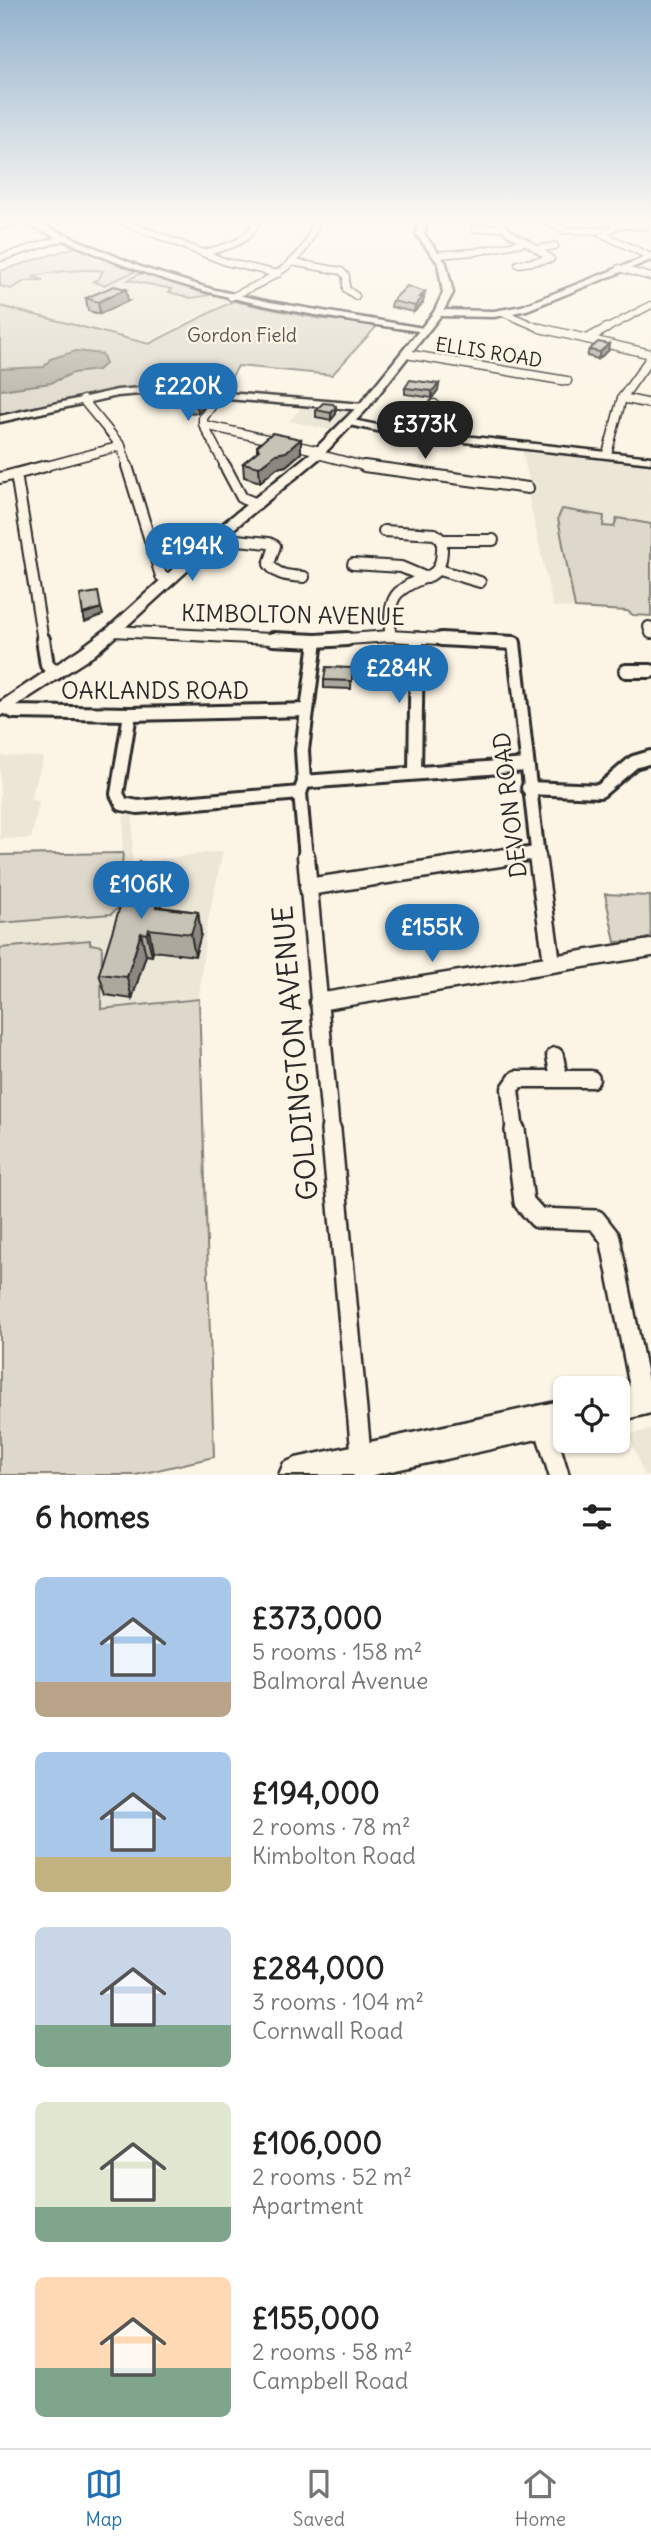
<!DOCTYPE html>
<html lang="en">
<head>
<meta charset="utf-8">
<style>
  :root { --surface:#fff; --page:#f6f6f6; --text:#222; --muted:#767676; --line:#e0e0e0; --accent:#1f6fb2 }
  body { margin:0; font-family:Delius,sans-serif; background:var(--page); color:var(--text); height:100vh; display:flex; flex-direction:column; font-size:26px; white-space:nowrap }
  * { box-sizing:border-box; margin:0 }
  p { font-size:23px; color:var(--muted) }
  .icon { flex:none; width:38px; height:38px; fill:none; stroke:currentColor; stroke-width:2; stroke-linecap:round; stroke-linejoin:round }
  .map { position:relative; height:1475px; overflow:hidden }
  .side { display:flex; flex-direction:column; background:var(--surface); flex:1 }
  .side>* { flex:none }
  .tools { position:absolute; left:553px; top:1376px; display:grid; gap:14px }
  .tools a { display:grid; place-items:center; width:77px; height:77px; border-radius:10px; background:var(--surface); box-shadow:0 2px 5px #0004; font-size:35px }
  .price { position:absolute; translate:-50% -60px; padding:0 16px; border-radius:24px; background:var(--accent); color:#fff; font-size:23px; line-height:46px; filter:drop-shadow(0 2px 4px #0008) }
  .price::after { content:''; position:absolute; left:50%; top:42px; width:21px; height:16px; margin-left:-10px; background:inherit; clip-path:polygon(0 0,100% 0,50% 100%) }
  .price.current { background:#222; color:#fff }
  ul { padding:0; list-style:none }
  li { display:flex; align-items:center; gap:21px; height:175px; padding:0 35px }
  li span { display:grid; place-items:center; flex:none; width:196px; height:140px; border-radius:10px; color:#555 }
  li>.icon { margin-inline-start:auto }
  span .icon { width:84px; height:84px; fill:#fffc; stroke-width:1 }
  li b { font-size:30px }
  h2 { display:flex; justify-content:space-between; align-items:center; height:84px; padding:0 35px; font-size:30px }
  .tab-bar { display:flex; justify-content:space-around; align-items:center; height:98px; border-top:2px solid var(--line); background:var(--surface); font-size:19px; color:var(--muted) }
  .tab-bar a { display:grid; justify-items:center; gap:4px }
  .tab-bar .current { color:var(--accent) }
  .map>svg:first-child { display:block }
  .built { fill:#ece6d7 }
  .green { fill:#ded8ca; stroke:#84827a; stroke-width:2 }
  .water { fill:#b4b0a5; stroke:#7d7b74; stroke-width:2 }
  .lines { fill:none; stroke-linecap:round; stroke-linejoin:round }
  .minor-far5-casing { stroke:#2b2b2b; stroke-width:9 }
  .minor-far4-casing { stroke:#2b2b2b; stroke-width:11 }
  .minor-far3-casing { stroke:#2b2b2b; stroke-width:14 }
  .minor-far2-casing { stroke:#2b2b2b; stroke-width:18 }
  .minor-far1-casing { stroke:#2b2b2b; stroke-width:21 }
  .minor-casing { stroke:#2b2b2b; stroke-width:24 }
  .tertiary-casing { stroke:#2b2b2b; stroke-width:5 }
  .secondary-casing { stroke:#2b2b2b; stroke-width:5 }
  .primary-casing { stroke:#2b2b2b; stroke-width:5 }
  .minor-far5 { stroke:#fcf5e5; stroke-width:6 }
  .minor-far4 { stroke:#fcf5e5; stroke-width:8 }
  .minor-far3 { stroke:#fcf5e5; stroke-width:10 }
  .minor-far2 { stroke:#fcf5e5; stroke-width:12 }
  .minor-far1 { stroke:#fcf5e5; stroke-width:16 }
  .minor { stroke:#fcf5e5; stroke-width:19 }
  .tertiary { fill:#fcf5e5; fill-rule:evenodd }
  .secondary { fill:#fcf5e5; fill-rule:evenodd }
  .primary { fill:#fcf5e5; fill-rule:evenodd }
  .wall { fill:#aca89d; stroke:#2b2b2b; stroke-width:2 }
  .shaded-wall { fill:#8c8880; stroke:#2b2b2b; stroke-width:2 }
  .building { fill:#c8c3b7; stroke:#2b2b2b; stroke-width:2 }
  .labels { text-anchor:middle; stroke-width:5; stroke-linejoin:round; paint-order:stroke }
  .far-park-label { font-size:19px; fill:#585653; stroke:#fcf5e5 }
  .far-street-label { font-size:19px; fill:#2b2b2b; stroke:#fcf5e5 }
  .street-label { font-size:23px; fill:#2b2b2b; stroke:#fcf5e5 }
  .near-street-label { font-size:28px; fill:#2b2b2b; stroke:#fcf5e5 }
</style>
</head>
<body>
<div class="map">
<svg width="651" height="1475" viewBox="0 0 651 1475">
  <rect width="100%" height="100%" fill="#fcf5e5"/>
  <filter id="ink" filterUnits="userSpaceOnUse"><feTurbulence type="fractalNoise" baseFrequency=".0143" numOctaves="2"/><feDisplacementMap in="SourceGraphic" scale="14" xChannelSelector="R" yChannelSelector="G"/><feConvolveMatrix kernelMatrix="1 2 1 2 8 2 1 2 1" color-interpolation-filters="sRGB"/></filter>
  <g filter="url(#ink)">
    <g class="built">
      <polygon points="79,246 171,284 230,300 145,343 0,306 0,271"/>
      <polygon points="303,406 346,410 349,412 330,430 289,421"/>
      <polygon points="522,451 651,466 651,616 633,615 627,611 553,607 527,491 530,484"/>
      <polygon points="0,756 44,757 30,800 39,801 31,839 1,839 0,842"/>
      <polygon points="133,815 132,863 223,851 206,930 199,999 0,1018 0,855 122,853 124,816"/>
      <polygon points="651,1429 651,1475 644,1475 629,1435"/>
    </g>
    <g class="green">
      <path d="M79,246L132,269L134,272L104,285L92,281L98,280L103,271C90,268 45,272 34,277L43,280L25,281L11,289L0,286V271Z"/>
      <polygon points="139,274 146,274 210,295 191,298 169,292 172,289 128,280"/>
      <polygon points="233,301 315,318 378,325 332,375 238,366 223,392 155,388 115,390 0,416 0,306 149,344"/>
      <polygon points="562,509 604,516 603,526 614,527 617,518 651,524 651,616 633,615 627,611 575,608 558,518"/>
      <polygon points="123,853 118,908 111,914 0,923 0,855"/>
      <polygon points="605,894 650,896 651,937 638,941 615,942"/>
      <polygon points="90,940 90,944 102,946 101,1009 199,999 214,1457 136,1475 0,1475 0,948"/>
    </g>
    <polygon class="water" points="76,351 102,354 106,363 98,370 73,373 51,383 0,390 0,369 44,367 50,359"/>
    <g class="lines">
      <defs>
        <g id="minor-far5">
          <polyline points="118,220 226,262 278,274"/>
          <polyline points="498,220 508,232 526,242"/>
          <polyline points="542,220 565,230 604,231"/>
          <polyline points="611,220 618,225 602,234 651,257"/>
          <polyline points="618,225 645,226"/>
          <polyline points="0,226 26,220"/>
          <polyline points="474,229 503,227"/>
          <path d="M203,253C225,247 249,244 257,220"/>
          <polyline points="437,255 475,252 526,242 537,249 555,246"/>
          <polyline points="0,258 66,237"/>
          <polyline points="291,262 341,271 346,276 346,289 356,296"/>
          <polyline points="518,264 551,259 537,249"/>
          <polyline points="619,268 651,277"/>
          <path d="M231,297C268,280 307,264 316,220"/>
          <polyline points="504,313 544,330"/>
          <polyline points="604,330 651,305"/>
        </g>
        <g id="minor-far4">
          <polyline points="540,328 651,354"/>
          <polyline points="587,339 607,328"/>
          <polyline points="406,354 567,381"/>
          <polyline points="220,394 203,418 203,424 226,468"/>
          <polyline points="622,398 651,404"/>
          <polyline points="83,400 121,446 128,468"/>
          <polyline points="204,425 320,451"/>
          <polyline points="423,434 434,404"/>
          <polyline points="317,454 371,468"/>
          <polyline points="607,454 622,398 651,357"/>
          <polyline points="39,468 121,446"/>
        </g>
        <g id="minor-far3">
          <polyline points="127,466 161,576 170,579"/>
          <polyline points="225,466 242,498 257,504"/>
          <polyline points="364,466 528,488"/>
          <polyline points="16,474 43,641"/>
          <polyline points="0,478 46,466"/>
          <path d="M384,531L435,534L442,540C444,588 423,569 398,593C388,603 390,623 390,636"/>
          <path d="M215,538L269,543L275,546L269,564C277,576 290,576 304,577"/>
          <polyline points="442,540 493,540"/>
          <polyline points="353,564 401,567 427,578"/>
          <polyline points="439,570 480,582"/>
          <polyline points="649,627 651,633"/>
          <polyline points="113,631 309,641"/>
          <polyline points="321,641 390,636 472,641"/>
          <polyline points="417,641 417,638"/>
        </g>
        <g id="minor-far2">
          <polyline points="43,639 47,665 56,673"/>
          <polyline points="273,639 316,641 347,639"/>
          <polyline points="441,639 514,643 538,858"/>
          <polyline points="626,671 651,671"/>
          <polyline points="4,707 14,712 130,714 307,710"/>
          <polyline points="130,714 117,794 122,804 138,807 300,793"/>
          <polyline points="415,773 417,639"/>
          <polyline points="304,782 526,765"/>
          <polyline points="528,788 600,791 634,762 651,757"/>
          <polyline points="306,858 300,793 304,782 302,750 316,641"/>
          <polyline points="501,858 536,853"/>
        </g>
        <g id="minor-far1">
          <polyline points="306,856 331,1132"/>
          <polyline points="537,856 552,962"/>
          <polyline points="308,887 513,856"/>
          <polyline points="318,1002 651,948"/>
          <polyline points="555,1056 559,1078"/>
          <polyline points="515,1132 510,1089 517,1079 591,1079"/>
        </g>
        <g id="minor">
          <polyline points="331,1130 363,1475"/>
          <polyline points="515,1130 524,1202 538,1218 596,1220 610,1238 642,1399"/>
          <polyline points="543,1422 559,1475"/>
        </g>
        <g id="tertiary">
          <path d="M22,220H31L143,268L211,289L270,302L429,329L425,332C308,315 194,298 85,249C65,240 40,232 22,220Z"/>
          <polygon points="651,255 651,260 527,310 494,317 438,316 434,313 438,310 494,311 522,306"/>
          <polygon points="152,387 363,404 368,407 363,410 152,393 117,396 0,422 0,416 117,390"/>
          <polygon points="348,419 392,428 651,457 651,463 392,434 344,424 344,420"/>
        </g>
        <polygon id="secondary" points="419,220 427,220 424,234 446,263 453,293 441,315 367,409 321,457 230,532 118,634 93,656 0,716 0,702 81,648 108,628 220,526 313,451 359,405 434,312 443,293 438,263 416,234"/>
        <g id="primary">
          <polygon points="651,1381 651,1413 618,1421 618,1389"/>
          <polygon points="565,1400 565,1433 373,1475 279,1475 284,1463 296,1458"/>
        </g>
      </defs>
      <use href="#minor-far5" class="minor-far5-casing"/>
      <use href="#minor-far4" class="minor-far4-casing"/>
      <use href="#minor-far3" class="minor-far3-casing"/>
      <use href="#minor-far2" class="minor-far2-casing"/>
      <use href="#minor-far1" class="minor-far1-casing"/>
      <use href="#minor" class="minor-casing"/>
      <use href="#tertiary" class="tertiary-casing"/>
      <use href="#secondary" class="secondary-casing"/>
      <use href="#primary" class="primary-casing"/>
      <use href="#minor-far5" class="minor-far5"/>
      <use href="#minor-far4" class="minor-far4"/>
      <use href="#minor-far3" class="minor-far3"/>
      <use href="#minor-far2" class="minor-far2"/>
      <use href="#minor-far1" class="minor-far1"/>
      <use href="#minor" class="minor"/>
      <use href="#tertiary" class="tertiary"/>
      <use href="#secondary" class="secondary"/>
      <use href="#primary" class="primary"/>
    </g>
    <g class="wall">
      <polygon points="86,298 128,301 100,314 88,311"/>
      <polygon points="425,298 423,299 423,303 414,312 391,307 392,301"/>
      <polygon points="589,350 608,351 598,359 587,356"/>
      <polygon points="439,384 438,390 432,398 405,394 405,388"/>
      <polygon points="207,393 208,400 198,413 186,412 185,405"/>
      <polygon points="336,407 336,414 331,420 316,417 316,410"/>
      <polygon points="301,439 301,453 286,466 277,468 260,482 244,477 243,463 257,452 257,446"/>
      <polygon points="352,668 351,689 324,688 324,680"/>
      <polygon points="167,887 161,907 198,912 201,934 195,956 153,951 152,956 146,955 132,999 106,995 99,974"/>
    </g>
    <g class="shaded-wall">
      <polygon points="126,289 128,301 100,314 98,302"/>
      <polygon points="425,292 423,303 414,312 415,306 420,297"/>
      <polygon points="609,344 608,351 598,359 600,352"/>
      <polygon points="439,384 438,390 432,398 432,391"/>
      <polygon points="207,393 208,400 198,413 197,406"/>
      <polygon points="336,407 336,414 331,420 331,413"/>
      <polygon points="301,439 301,453 286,466 277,468 260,482 259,467 276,454"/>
      <polygon points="101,608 103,615 85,622 83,614"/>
      <polygon points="163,864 167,887 159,913 150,903"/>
      <polygon points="198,912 201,934 195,956 191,934"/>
      <polygon points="149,929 153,951 152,956 147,934"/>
      <polygon points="141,933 146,955 132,999 127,977"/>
    </g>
    <g class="building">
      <polygon points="114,286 126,289 98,302 86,298"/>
      <polygon points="407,286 425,292 420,297 423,297 415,306 392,301"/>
      <polygon points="598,342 609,344 600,352 589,350"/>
      <polygon points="410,380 439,384 432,391 405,388"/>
      <polygon points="195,392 207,393 197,406 185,405"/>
      <polygon points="323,403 333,404 336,407 331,413 316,410"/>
      <polygon points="272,433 301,439 286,452 276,454 259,467 243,463 259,450 257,446"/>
      <polygon points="98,592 101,608 83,614 80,595"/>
      <polygon points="326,667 352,668 352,681 324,680"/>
      <polygon points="139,862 163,864 150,903 157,904 156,907 198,912 191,934 149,929 147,934 141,933 127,977 99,974 122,900 126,900"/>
    </g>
  </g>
  <linearGradient id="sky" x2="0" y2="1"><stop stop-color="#93b2cd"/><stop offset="0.52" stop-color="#fefaf3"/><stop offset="1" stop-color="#fefaf3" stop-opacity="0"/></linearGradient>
  <rect width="651" height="426" fill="url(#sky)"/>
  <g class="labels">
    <g class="far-park-label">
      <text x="242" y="342">Gordon Field</text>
    </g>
    <g class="far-street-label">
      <text transform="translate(489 352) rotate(9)" y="7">ELLIS ROAD</text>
    </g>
    <g class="street-label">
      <text transform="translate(293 615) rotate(1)" y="8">KIMBOLTON AVENUE</text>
      <text x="155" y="699">OAKLANDS ROAD</text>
      <text transform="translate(510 805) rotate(-97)" y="8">DEVON ROAD</text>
    </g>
    <g class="near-street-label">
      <text transform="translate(295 1053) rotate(-95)" y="10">GOLDINGTON AVENUE</text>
    </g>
  </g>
</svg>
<div class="tools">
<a><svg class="icon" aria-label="locate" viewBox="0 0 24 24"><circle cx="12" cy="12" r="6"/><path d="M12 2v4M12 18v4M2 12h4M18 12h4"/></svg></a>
</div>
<b class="price" style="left:188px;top:423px">£220K</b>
<b class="price current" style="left:425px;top:461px">£373K</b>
<b class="price" style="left:192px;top:583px">£194K</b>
<b class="price" style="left:399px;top:705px">£284K</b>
<b class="price" style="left:141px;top:921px">£106K</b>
<b class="price" style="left:432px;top:964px">£155K</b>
</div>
<section class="side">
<h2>6 homes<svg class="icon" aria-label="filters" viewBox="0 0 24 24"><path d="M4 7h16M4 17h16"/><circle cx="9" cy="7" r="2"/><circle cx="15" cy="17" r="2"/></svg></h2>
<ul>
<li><span style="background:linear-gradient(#a9c7e8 75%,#b9a48a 0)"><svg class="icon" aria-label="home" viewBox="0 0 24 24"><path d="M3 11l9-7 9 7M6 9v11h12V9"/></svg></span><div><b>£373,000</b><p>5 rooms · 158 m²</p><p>Balmoral Avenue</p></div></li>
<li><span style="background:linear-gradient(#a9c7e8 75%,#c2b280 0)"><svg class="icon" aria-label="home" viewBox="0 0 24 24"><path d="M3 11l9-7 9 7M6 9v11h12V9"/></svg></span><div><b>£194,000</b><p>2 rooms · 78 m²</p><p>Kimbolton Road</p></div></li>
<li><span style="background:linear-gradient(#c9d6e8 70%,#7fa58c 0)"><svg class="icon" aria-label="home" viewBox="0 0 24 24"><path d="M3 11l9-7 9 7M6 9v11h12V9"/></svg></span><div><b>£284,000</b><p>3 rooms · 104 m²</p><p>Cornwall Road</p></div></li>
<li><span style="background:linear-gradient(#dfe7d0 75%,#7fa58c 0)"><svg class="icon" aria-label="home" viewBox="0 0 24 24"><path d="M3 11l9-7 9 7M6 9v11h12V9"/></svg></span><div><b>£106,000</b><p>2 rooms · 52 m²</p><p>Apartment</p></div></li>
<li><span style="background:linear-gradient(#ffd9b3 65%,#7fa58c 0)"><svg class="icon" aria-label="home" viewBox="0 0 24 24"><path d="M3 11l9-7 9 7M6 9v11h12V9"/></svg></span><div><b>£155,000</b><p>2 rooms · 58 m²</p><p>Campbell Road</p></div></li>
</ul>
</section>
<nav class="tab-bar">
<a class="current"><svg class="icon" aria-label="map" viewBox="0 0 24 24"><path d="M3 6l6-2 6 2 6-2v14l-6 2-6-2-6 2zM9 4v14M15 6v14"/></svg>Map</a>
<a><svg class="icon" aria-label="saved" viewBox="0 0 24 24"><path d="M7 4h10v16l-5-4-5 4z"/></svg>Saved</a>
<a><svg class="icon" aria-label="home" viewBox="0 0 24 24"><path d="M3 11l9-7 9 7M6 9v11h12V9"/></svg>Home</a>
</nav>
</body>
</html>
